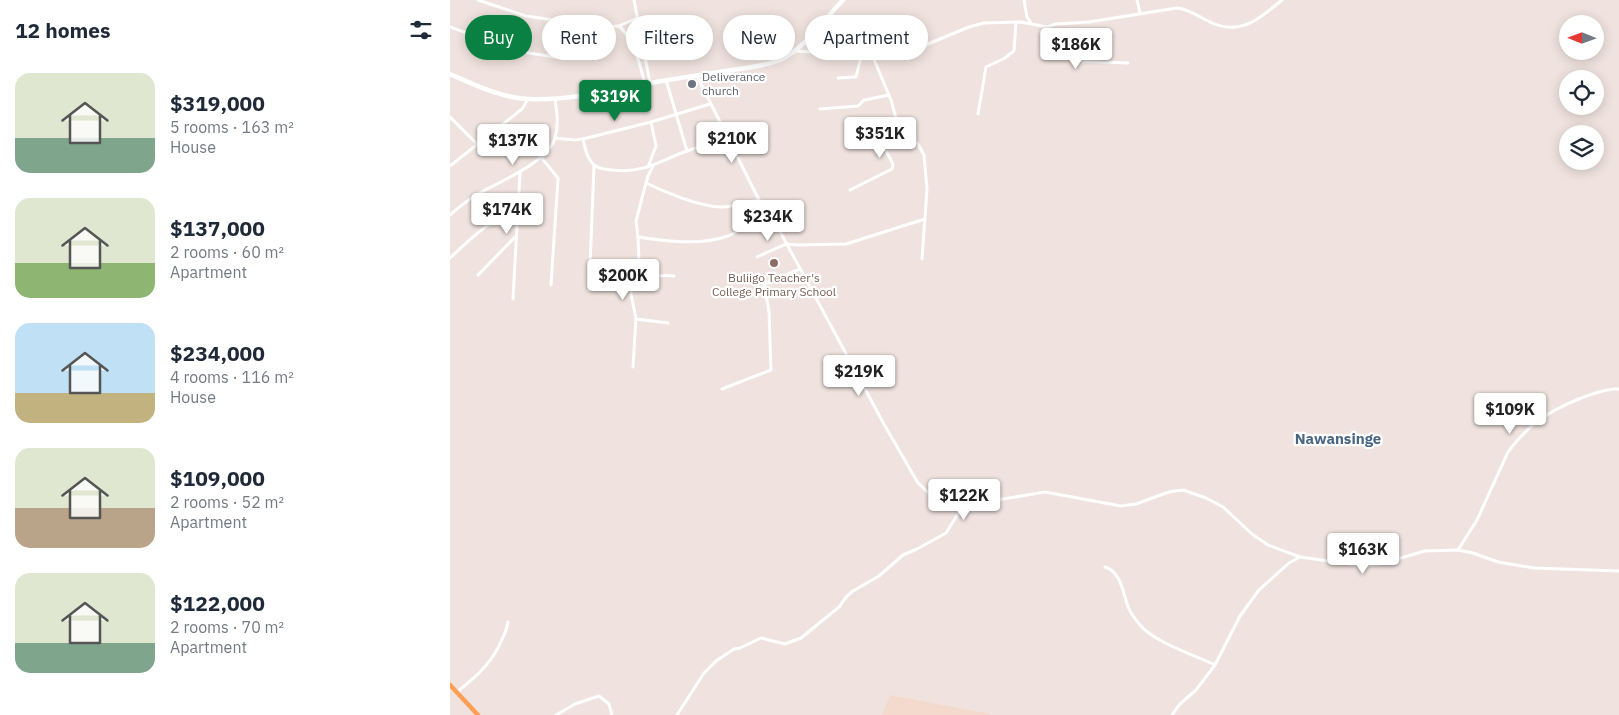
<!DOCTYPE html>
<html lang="en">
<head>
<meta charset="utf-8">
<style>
  :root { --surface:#fff; --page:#f2f2f3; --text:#1f2937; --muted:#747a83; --accent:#0b8043 }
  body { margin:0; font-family:"IBM Plex Sans",sans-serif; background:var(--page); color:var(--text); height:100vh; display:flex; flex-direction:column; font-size:19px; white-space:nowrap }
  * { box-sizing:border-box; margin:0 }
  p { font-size:16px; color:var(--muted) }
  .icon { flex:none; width:28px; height:28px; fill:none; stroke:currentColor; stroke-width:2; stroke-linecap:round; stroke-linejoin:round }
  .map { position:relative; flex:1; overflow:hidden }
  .side { display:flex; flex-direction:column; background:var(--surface); width:450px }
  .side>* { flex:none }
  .hud { position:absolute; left:15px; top:15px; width:475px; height:45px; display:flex; gap:10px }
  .needle { width:32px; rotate:271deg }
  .buttons { position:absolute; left:1109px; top:15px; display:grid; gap:10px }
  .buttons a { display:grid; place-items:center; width:45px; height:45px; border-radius:50%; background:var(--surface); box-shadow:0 2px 12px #0003; font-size:25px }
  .price { position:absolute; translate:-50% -42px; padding:0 11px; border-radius:5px; background:#fff; color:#222; font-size:16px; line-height:32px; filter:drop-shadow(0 1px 2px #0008) }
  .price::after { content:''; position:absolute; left:50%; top:30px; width:15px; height:11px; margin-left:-8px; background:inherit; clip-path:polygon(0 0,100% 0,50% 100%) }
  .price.current { background:var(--accent); color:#fff }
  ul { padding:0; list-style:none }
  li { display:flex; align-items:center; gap:15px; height:125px; padding:0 15px }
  li span { display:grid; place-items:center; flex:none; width:140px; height:100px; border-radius:15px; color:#555 }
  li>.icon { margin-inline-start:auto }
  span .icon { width:60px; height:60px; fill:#fffc; stroke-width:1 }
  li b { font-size:21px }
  h2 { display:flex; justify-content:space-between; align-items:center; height:60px; padding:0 15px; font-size:21px }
  .pill { padding:0 18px; border-radius:22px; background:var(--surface); box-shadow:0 2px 12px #0003; font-size:18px; line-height:45px }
  .pill.current { background:var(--accent); color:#fff }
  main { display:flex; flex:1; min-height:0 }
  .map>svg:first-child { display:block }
  .education { fill:#f3dacd }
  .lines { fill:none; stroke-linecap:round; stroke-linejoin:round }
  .street { stroke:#fff; stroke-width:3 }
  .secondary { stroke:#fff; stroke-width:4.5 }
  .primary { stroke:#ff9f55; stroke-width:4.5 }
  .worship-dot { fill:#6b7280; stroke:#fff; stroke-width:2 }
  .education-dot { fill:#8d6e63; stroke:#fff; stroke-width:2 }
  .labels { text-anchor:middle; stroke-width:4.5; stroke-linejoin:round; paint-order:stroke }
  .worship-label { font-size:12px; fill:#5b616d; stroke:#fff; text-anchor:start }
  .education-label { font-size:12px; fill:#785e54; stroke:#fff }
  .quarter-label { font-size:15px; font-weight:bold; fill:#486684; stroke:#fff }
</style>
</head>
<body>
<main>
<section class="side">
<h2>12 homes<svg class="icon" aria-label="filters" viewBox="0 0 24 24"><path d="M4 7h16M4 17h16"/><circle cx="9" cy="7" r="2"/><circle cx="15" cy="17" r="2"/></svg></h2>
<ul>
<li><span style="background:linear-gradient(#dfe7d0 65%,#7fa58c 0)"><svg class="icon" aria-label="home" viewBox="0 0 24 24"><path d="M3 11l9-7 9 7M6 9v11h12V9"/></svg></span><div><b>$319,000</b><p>5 rooms · 163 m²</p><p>House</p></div></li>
<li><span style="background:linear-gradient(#dfe7d0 65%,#8fb573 0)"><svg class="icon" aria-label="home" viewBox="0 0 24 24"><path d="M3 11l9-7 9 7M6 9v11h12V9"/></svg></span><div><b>$137,000</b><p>2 rooms · 60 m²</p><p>Apartment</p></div></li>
<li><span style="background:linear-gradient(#bfe0f5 70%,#c2b280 0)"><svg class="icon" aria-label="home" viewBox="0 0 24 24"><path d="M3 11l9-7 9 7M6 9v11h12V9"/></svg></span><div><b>$234,000</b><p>4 rooms · 116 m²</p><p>House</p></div></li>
<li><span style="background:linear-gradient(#dfe7d0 60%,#b9a48a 0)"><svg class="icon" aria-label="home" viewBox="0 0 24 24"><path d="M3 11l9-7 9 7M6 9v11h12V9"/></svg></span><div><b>$109,000</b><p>2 rooms · 52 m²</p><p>Apartment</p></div></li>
<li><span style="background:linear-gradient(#dfe7d0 70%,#7fa58c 0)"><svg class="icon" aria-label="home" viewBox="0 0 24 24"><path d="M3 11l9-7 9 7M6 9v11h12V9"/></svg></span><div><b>$122,000</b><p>2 rooms · 70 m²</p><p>Apartment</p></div></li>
</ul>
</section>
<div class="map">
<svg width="1169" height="715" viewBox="0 0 1169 715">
  <rect width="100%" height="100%" fill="#f0e3df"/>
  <polygon class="education" points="440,695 540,714 540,715 432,715"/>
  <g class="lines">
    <g class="street">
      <path d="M28,0L76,16L152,27L169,26C184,39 190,65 195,84"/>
      <polyline points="184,0 200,83"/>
      <polyline points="574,0 577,17 581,23"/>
      <polyline points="687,0 690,13"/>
      <polyline points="169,26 187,18"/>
      <polyline points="0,27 65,51 112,58"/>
      <polyline points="597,27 628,61 678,63"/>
      <path d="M344,51L383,53L421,57L473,46L519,27L534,23L571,22L597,27L606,24L639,22L727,8C738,9 746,15 756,20C789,38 807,20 832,0"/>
      <polyline points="423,57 441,100 449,129 468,144 474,155 477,189 472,259"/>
      <polyline points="247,76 309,200 326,224 435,426 468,483 482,496 489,500 517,505"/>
      <polyline points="388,78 406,77 411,57"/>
      <polyline points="216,80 237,151"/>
      <polyline points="370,109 408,106 414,100 439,95"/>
      <polyline points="528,114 536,67 555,58 564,51 566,22"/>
      <polyline points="0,117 27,144"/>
      <path d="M105,138L125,140L133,139C135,147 136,157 143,164C148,169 154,169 161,170C191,174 208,162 234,152C249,146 264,144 279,138"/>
      <polyline points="133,139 201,122"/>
      <polyline points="90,156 108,178 101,285"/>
      <polyline points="0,166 72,109 78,99"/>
      <path d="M203,166L198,176L196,183C214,192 251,207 271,207C283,207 296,202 309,200"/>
      <polyline points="198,167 206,146 201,122 260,104"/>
      <path d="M196,183L186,221L188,237C218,241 249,246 278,236C287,233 293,225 301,221C307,218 313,217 319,214"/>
      <polyline points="400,190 442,169 443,164 433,145 436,139 449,129"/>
      <path d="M0,215C9,207 18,200 28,194C49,182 98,162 105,138C109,125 107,112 105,99"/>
      <polyline points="307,257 336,244 348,245 396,244 475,219"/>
      <path d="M0,258C17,242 43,216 66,212"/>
      <path d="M183,274C196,279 210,274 224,276"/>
      <polyline points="28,275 66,236"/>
      <polyline points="139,290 144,166"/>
      <polyline points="63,299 70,173"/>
      <polyline points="186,319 218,323"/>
      <polyline points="183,367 186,319 181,294 181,281 189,261 188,237"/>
      <polyline points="272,389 321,370 319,312 314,284 350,269"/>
      <path d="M1008,550L1027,520L1058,452C1066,441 1077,429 1088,421C1105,408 1148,388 1169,389"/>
      <path d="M655,567C672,572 673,595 679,609C681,614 686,620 690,625C704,642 744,655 765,665"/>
      <path d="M7,692C25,677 36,669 48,648C52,639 57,631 58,622"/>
      <polyline points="106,715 125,704 149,696 159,704 162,715"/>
      <polyline points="227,715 254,673 266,661 284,649 290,648 311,638 335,644 351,638 389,607 397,596 403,591 429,576 453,555 467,549 496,533 511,509 518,505 595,492 671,506 686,504 719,492 733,490 756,498 773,507 802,534 818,545 850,557"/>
      <polyline points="722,715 730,704 746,690 765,665 790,616 809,590 839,563 850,557 914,566 930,564 975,551 1008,550 1023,553 1048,562 1084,568 1169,571"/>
    </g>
    <path class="secondary" d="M0,74C25,85 51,98 79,99C126,101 172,87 218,80C242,76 265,73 289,69C303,67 317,65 330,60C355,48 374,20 393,0"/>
    <polyline class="primary" points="0,685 28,715"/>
  </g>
  <circle class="worship-dot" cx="242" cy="84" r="5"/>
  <circle class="education-dot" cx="324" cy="263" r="5"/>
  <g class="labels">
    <g class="worship-label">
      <text x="252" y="81">Deliverance<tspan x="252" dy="14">church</tspan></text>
    </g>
    <g class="education-label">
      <text x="324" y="282">Buliigo Teacher's<tspan x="324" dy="14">College Primary School</tspan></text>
    </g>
    <g class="quarter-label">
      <text x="888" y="444">Nawansinge</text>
    </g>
  </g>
</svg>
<div class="buttons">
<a><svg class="needle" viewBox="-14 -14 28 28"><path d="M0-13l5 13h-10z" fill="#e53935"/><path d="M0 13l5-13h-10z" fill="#747a83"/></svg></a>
<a><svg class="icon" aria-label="locate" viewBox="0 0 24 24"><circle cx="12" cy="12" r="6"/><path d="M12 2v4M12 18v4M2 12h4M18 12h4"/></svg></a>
<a><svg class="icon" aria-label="layers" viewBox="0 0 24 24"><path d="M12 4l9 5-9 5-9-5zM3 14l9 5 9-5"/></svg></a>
</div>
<b class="price" style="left:626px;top:70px">$186K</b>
<b class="price current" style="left:165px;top:122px">$319K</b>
<b class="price" style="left:430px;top:159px">$351K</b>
<b class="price" style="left:282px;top:164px">$210K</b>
<b class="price" style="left:63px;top:166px">$137K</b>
<b class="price" style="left:57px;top:235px">$174K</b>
<b class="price" style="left:318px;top:242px">$234K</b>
<b class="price" style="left:173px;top:301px">$200K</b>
<b class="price" style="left:409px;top:397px">$219K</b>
<b class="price" style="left:1060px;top:435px">$109K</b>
<b class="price" style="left:514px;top:521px">$122K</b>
<b class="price" style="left:913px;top:575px">$163K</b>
<div class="hud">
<a class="pill current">Buy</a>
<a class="pill">Rent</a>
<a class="pill">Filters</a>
<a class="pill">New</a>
<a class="pill">Apartment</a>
</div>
</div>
</main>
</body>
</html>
